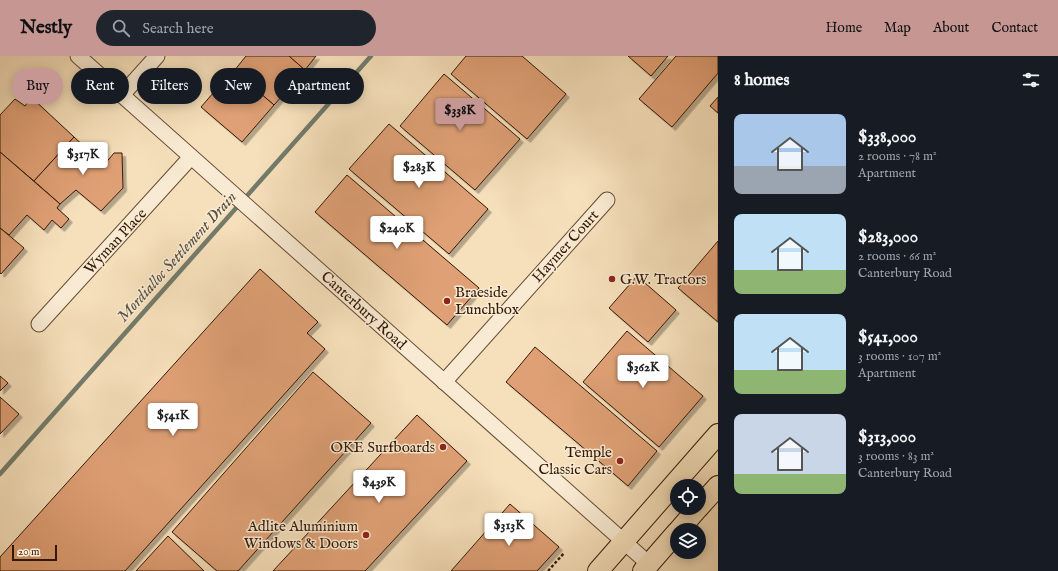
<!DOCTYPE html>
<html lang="en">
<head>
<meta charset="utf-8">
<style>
  :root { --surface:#171b24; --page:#20242c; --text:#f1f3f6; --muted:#9ea1a6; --accent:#c59692 }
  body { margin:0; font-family:"IM FELL English",serif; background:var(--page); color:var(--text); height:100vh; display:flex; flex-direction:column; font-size:15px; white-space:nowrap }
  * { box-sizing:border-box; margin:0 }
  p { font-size:13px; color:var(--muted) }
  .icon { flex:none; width:22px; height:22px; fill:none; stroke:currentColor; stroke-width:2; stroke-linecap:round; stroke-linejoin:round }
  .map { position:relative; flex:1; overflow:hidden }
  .side { display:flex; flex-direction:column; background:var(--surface); width:340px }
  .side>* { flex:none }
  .banner { position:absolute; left:12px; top:12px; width:380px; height:36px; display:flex; gap:8px }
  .buttons { position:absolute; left:670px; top:423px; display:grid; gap:8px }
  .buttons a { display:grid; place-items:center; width:36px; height:36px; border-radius:50%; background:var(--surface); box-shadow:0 2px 10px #0003; font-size:20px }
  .scale { position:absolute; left:12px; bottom:10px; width:45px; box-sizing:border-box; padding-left:4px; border:2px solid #351907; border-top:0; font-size:11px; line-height:14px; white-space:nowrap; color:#351907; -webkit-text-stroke:3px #f9ebd3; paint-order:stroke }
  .price { position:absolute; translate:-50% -34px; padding:0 9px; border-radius:4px; background:#fff; color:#222; font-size:13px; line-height:26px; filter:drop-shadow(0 1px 2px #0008) }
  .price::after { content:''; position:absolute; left:50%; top:24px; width:12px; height:9px; margin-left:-6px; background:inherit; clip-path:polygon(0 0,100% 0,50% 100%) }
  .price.current { background:var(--accent); color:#111 }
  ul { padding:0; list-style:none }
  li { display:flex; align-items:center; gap:12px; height:100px; padding:0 16px }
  li span { display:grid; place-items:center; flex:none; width:112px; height:80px; border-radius:8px; color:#555 }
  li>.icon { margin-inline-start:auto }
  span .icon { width:48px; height:48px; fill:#fffc; stroke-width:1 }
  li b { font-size:17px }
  h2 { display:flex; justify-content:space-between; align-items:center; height:48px; padding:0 16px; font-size:17px }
  .pill { padding:0 14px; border-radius:18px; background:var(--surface); box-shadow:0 2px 10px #0003; font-size:14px; line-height:36px }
  .pill.current { background:var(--accent); color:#111 }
  header { display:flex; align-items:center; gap:24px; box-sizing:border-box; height:56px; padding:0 20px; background:var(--accent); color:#111 }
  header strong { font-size:19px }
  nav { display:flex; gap:22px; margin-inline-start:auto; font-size:14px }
  .search { width:280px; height:36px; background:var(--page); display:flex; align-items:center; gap:10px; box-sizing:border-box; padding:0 14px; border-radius:22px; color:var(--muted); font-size:15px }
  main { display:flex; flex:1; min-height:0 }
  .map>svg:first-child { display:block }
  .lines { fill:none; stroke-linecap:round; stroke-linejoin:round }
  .stream { stroke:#737b6b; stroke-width:4.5 }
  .building { fill:#dfa074; stroke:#351907; filter:url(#shadow) }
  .minor-casing { stroke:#654b34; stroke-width:17 }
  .major-casing { stroke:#351907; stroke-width:22 }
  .path { stroke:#351907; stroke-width:2.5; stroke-dasharray:3 2; stroke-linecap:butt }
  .minor { stroke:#f9ebd3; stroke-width:15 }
  .major { stroke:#f6e0bb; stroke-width:20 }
  .poi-dot { fill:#8f2418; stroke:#f9ebd3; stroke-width:1.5 }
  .labels { text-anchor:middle; stroke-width:3; stroke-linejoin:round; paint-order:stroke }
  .street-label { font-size:15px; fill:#351907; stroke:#f9ebd3 }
  .poi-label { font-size:15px; fill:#351907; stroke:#f9ebd3; text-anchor:end }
  .water-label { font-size:16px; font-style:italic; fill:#595241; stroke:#f9ebd3 }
</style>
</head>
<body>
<header>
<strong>Nestly</strong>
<div class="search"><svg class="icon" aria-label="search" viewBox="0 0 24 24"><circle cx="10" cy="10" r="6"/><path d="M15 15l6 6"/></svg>Search here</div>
<nav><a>Home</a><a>Map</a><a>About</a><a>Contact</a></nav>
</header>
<main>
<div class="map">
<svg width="718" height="515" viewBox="0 0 718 515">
  <defs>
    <filter id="shadow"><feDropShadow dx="3.5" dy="3.5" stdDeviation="0" flood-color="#0004"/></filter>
  </defs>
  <rect width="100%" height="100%" fill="#f6e0bb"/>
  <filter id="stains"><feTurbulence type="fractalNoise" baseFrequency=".005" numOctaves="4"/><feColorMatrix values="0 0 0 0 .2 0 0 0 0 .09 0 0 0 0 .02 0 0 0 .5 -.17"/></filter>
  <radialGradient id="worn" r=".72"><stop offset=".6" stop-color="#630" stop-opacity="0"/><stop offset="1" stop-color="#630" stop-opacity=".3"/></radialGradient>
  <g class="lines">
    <polyline class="stream" points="0,418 371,0"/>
  </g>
  <g class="building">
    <polygon points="246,0 289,0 305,14 274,49 234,15"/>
    <polygon points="289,0 316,0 305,14"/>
    <polygon points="466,0 522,0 566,38 527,83 451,18"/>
    <polygon points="628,0 668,0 651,20"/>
    <polygon points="676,0 718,0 718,17 672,71 639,43"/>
    <polygon points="233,14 274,49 242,86 201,51"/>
    <polygon points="444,18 520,83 475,134 400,70"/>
    <polygon points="31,41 74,81 34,125 0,96 0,59 15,43 25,50"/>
    <polygon points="718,41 718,57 710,50"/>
    <polygon points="389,68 488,153 449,198 349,113"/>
    <polygon points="74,81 104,109 114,97 122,97 123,132 101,155 76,134 60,148 34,125"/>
    <polygon points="0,96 60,148 57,152 69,163 61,172 52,164 44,174 27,159 9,179 0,172"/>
    <polygon points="347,119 479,232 447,269 315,156"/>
    <polygon points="0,172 24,192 1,218 0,217"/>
    <polygon points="718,185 718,266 678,232"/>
    <polygon points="260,213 318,266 307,277 325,293 125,515 0,515 0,501"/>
    <polygon points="637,220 676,254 648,286 609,252"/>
    <polygon points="627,275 703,340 659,391 583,326"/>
    <polygon points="535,291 657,395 628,430 506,326"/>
    <polygon points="313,316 371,367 238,515 217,515 172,476"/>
    <polygon points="0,320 8,327 0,335"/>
    <polygon points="0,341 19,358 0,378"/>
    <polygon points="417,359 467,405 365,515 273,515"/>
    <polygon points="510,448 559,491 537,515 451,515"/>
    <polygon points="168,480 204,515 136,515"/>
  </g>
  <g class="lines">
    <defs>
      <g id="minor">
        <polyline points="78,0 649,508"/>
        <polyline points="122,39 157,0"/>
        <polyline points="39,268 191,101"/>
        <polyline points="444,326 607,144"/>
      </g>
      <g id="major">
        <polyline points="699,451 718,430"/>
        <polyline points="679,474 698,452"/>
        <polyline points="598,515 718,378"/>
        <polyline points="643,515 677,476"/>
      </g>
    </defs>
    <use href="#minor" class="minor-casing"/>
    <use href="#major" class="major-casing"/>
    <polyline class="path" points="548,515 564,497"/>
    <use href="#minor" class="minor"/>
    <use href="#major" class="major"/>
  </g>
  <g class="poi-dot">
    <circle cx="612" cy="223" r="4"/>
    <circle cx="447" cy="245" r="4"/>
    <circle cx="443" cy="391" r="4"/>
    <circle cx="620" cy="405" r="4"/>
    <circle cx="366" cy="479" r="4"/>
  </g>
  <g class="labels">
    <g class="street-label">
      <text transform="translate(115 185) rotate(-47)" y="5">Wyman Place</text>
      <text transform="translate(565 190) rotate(-48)" y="5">Haymer Court</text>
      <text transform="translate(364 254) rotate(42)" y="5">Canterbury Road</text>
    </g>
    <g class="poi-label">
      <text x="620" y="228" text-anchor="start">G.W. Tractors</text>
      <text x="455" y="241" text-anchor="start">Braeside<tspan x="455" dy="17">Lunchbox</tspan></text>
      <text x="435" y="396">OKE Surfboards</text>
      <text x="612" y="401">Temple<tspan x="612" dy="17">Classic Cars</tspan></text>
      <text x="358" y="475">Adlite Aluminium<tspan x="358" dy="17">Windows &amp; Doors</tspan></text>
    </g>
    <g class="water-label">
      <text transform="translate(176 200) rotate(-48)" y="6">Mordialloc Settlement Drain</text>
    </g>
  </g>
  <rect width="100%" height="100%" filter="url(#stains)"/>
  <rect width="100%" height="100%" fill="url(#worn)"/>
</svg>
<div class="buttons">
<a><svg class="icon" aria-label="locate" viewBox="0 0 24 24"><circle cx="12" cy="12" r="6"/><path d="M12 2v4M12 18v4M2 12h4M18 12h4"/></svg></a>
<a><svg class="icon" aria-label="layers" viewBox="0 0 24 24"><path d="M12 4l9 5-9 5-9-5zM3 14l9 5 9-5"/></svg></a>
</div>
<div class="scale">20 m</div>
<b class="price current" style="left:460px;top:76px">$338K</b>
<b class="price" style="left:83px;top:120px">$317K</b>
<b class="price" style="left:419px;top:133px">$283K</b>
<b class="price" style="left:397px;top:194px">$240K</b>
<b class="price" style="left:643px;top:333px">$362K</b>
<b class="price" style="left:173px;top:381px">$541K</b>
<b class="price" style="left:379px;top:448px">$439K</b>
<b class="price" style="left:509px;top:491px">$313K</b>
<div class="banner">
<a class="pill current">Buy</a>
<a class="pill">Rent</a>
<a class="pill">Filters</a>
<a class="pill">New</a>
<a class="pill">Apartment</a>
</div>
</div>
<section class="side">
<h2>8 homes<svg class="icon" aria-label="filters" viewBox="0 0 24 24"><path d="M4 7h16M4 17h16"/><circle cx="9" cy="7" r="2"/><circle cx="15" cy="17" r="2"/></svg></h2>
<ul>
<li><span style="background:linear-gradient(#a9c7e8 65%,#9aa5b1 0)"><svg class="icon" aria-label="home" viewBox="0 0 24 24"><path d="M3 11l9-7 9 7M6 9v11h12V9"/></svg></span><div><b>$338,000</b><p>2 rooms · 78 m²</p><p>Apartment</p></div></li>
<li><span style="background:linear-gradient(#bfe0f5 70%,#8fb573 0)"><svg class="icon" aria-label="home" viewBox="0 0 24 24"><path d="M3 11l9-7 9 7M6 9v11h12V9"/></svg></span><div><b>$283,000</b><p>2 rooms · 66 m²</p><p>Canterbury Road</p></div></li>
<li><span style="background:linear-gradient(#bfe0f5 70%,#8fb573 0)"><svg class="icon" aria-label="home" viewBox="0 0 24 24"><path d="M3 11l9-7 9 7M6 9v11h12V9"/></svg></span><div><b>$541,000</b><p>3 rooms · 107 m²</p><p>Apartment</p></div></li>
<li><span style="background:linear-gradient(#c9d6e8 75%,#8fb573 0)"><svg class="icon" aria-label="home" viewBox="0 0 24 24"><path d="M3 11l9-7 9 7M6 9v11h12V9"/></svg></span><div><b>$313,000</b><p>3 rooms · 83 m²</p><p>Canterbury Road</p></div></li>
</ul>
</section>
</main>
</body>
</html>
